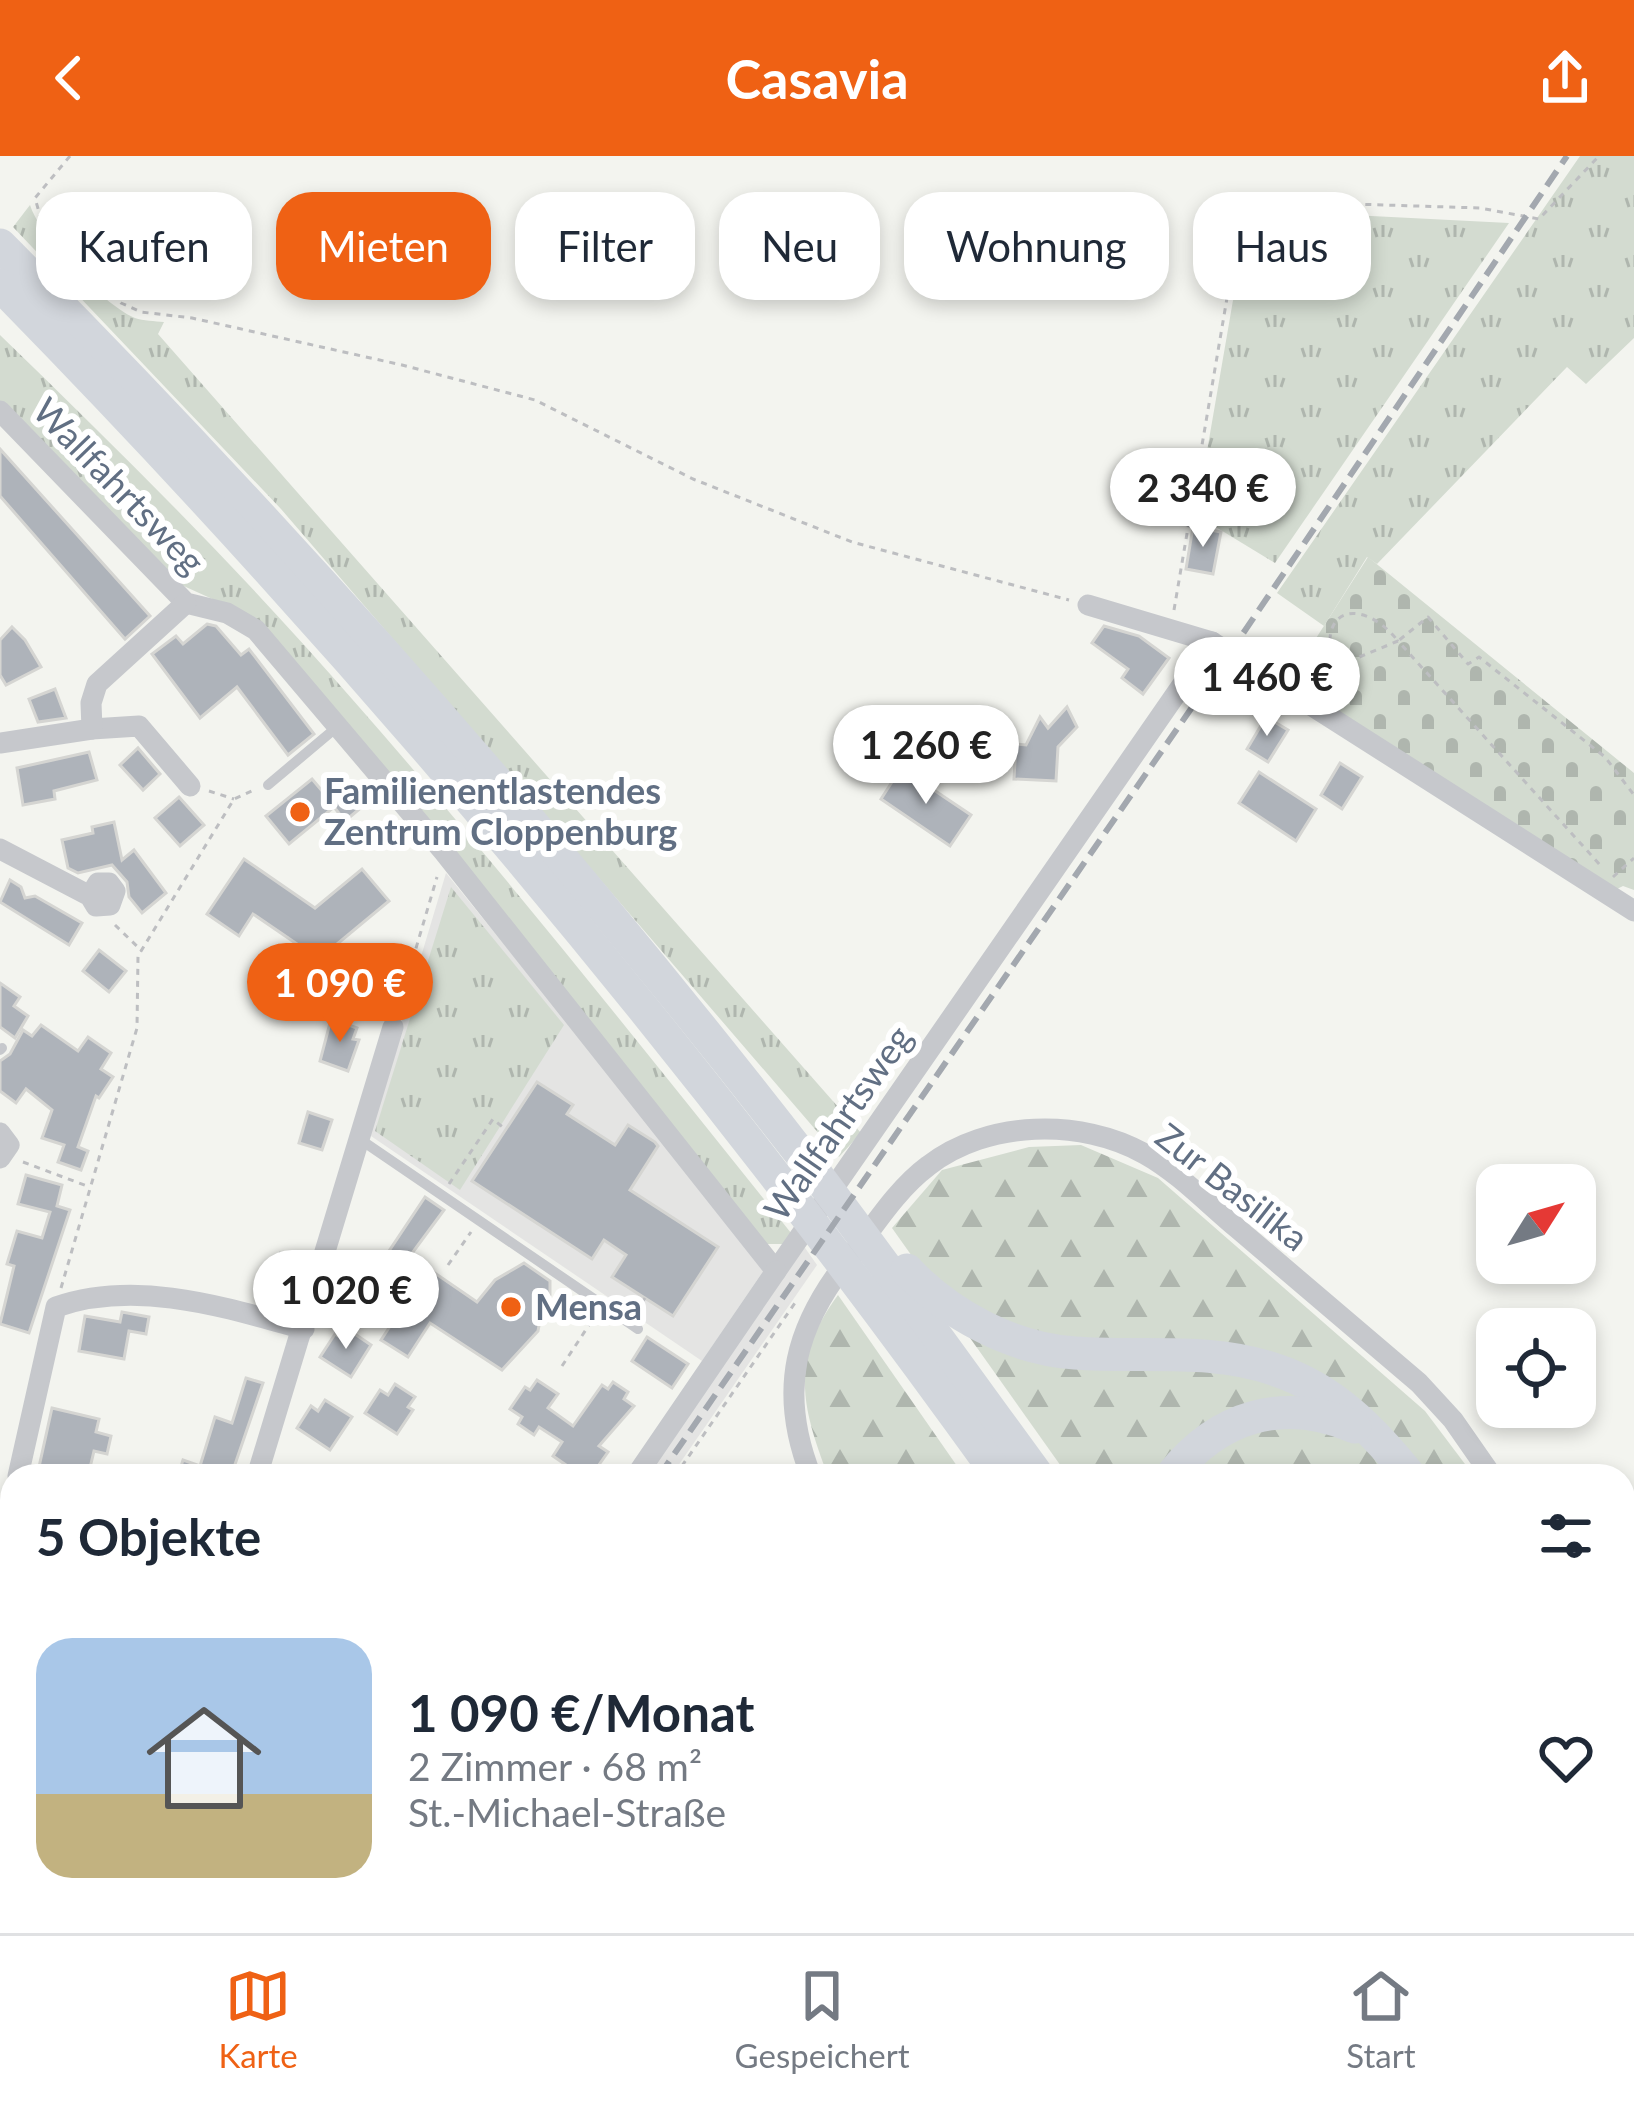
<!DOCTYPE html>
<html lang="de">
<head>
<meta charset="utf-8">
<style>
  :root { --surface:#fff; --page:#f2f2f3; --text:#1f2937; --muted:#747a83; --line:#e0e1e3; --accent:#ef6114 }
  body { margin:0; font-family:Lato,sans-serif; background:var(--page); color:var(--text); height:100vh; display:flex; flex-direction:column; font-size:45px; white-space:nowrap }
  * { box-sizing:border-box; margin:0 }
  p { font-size:39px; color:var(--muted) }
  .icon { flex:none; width:66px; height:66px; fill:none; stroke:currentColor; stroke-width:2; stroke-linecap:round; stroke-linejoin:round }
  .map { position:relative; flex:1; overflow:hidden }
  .drawer { position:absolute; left:0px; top:1308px; width:1635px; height:471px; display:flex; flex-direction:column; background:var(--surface); border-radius:36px 36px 0 0; box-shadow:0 6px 18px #0003 }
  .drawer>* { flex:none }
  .hud { position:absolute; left:36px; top:36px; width:1563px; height:108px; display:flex; gap:24px }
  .needle { width:78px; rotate:53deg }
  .tools { position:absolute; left:1476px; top:1008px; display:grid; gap:24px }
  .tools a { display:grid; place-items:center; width:120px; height:120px; border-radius:24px; background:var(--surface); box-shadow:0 6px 18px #0003; font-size:60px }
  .price { position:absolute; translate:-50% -102px; padding:0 27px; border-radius:42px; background:#fff; color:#222; font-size:39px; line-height:78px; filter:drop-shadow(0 3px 6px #0008) }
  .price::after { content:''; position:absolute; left:50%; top:72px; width:36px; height:27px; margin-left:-18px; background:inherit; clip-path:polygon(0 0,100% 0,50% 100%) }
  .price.on { background:var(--accent); color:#fff }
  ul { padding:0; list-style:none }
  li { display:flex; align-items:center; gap:36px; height:300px; padding:0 36px }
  li span { display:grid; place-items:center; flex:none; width:336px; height:240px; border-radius:36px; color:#555 }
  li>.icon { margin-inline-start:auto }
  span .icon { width:144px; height:144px; fill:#fffc; stroke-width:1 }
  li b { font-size:51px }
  h2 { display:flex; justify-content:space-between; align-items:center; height:144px; padding:0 36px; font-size:51px }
  .chip { padding:0 42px; border-radius:36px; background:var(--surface); box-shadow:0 6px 18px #0003; font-size:42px; line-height:108px }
  .chip.on { background:var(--accent); color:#fff }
  header { display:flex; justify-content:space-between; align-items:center; height:156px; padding:0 36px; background:var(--accent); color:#fff; font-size:54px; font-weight:700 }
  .tabs { display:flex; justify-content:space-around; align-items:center; height:168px; border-top:3px solid var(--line); background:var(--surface); font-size:33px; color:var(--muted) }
  .tabs a { display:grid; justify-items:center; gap:6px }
  .tabs .on { color:var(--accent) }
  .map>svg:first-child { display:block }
  .built { fill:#e4e4e3 }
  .grass { fill:url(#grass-tufts) }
  .forest { fill:url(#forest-firs) }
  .cemetery { fill:url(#cemetery-stones) }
  .building { fill:#aeb3ba; stroke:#d5d5d2; stroke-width:3 }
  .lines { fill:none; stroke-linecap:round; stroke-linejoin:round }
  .path { stroke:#bdbec1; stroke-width:3; stroke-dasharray:6 6; stroke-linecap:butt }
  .service { stroke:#c6c8cc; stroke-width:10 }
  .minor { stroke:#c6c8cc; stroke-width:21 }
  .tertiary { stroke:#c6c8cc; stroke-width:24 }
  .primary { stroke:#d2d6dc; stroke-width:30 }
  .trunk { stroke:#d2d6dc; stroke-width:33 }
  .rail { stroke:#a3a8af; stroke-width:6; stroke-dasharray:18 9; stroke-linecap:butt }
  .poi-dot { fill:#ef6114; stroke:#fff; stroke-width:4.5 }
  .labels { text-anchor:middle; stroke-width:12; stroke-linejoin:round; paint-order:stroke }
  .street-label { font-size:36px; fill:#616f83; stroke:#fff }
  .poi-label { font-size:36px; font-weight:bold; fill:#616f83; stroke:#fff; text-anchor:start }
</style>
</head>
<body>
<header><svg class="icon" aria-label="back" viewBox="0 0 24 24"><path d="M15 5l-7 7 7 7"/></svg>Casavia<svg class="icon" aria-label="share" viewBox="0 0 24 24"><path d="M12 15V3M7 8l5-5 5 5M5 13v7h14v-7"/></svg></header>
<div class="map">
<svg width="1634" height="1777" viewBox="0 0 1634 1777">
  <defs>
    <pattern id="grass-tufts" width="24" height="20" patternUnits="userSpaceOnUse" patternTransform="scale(3)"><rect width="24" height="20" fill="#d3dbd0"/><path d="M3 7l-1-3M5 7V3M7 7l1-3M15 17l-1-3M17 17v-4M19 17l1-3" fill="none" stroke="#afb6ae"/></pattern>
    <pattern id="forest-firs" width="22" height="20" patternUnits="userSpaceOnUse" patternTransform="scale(3)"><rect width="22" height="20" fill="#d3dbd0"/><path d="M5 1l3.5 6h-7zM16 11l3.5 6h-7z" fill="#afb6ae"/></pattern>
    <pattern id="cemetery-stones" width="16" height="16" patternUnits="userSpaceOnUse" patternTransform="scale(3)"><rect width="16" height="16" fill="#d3dbd0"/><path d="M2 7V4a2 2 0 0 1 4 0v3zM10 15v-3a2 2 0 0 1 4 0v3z" fill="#afb6ae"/></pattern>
  </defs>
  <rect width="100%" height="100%" fill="#f3f4ef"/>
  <g class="built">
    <polygon points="446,717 766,1111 702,1205 368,978"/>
    <polygon points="803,1089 817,1109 671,1320 644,1320"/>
  </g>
  <g class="grass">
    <polygon points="1580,0 1634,0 1634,182 1586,228 1567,211 1377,408 1367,401 1324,470 1277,437"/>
    <path d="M30,49C40,81 103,149 135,162C143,165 155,165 164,166L158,178L861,977L839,1001L281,353L13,71Z"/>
    <polygon points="1293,56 1509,67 1275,407 1196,359 1242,92 1266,64"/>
    <path d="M0,179C104,280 208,382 305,490C475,679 632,879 791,1077L784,1088H766L250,460L177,427L0,247Z"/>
    <polygon points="451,731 564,869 460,1034 375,975"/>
  </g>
  <g class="forest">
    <polygon points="1081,989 1158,1022 1425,1255 1474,1320 1068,1320 892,1072 942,1014 1029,991"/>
    <path d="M838,1139L964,1320H828C801,1249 790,1204 838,1139Z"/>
    <polygon points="12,1752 12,1767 316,1767 298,1777 0,1777 0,1754"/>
    <polygon points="973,1767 1263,1767 1266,1777 975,1777"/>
  </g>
  <polygon class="cemetery" points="1368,401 1634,617 1634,734 1623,730 1617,733 1288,526"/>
  <g class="building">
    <polygon points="0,293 150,460 125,483 0,340"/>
    <polygon points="1193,371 1221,376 1213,418 1186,413"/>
    <polygon points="207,468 216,470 241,499 249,493 314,578 288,599 237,531 200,562 152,498 176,480 183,488"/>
    <polygon points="1104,470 1139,480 1169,502 1143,538 1122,522 1128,513 1092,487"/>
    <polygon points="12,471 25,484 41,511 6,529 0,519 0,484"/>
    <polygon points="55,533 66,562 38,566 29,543"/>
    <polygon points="1067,551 1077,571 1058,591 1056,625 1014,623 1016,588 1026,589 1040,561 1048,572"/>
    <polygon points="1266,561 1288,574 1268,606 1247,593"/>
    <polygon points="138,592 160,618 143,634 120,609"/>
    <polygon points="89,596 97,624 54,635 55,643 23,649 17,612"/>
    <polygon points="1340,607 1362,621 1342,653 1321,639"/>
    <polygon points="901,612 971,659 950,690 881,643"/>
    <polygon points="1259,616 1316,653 1296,685 1239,647"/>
    <polygon points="312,623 328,642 345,628 363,650 345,665 334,651 289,688 266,660"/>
    <polygon points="179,641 204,669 180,690 155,662"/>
    <polygon points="114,666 122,704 134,694 166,737 142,757 129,741 127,726 112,709 78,717 68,712 62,684 93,677 92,671"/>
    <polygon points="244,703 315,752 362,713 389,745 319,803 253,758 239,780 207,758"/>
    <polygon points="10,724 21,731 25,742 35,740 82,767 69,789 0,746"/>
    <polygon points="99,794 126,815 109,836 83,815"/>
    <polygon points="0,827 20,841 14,850 28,860 15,882 0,871"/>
    <polygon points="331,863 357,872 353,883 359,884 348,915 320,905"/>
    <polygon points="41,869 78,895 88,881 111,897 101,913 113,921 99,942 96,940 78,991 88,995 81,1014 58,1006 64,989 42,982 52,954 26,933 16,947 0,935 0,905 10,898 23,874 32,880"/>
    <polygon points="537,926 573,949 567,958 615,989 628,969 655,986 658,990 630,1034 718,1091 673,1160 612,1121 626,1099 604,1084 592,1103 472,1025"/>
    <polygon points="308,956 332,964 322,994 299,987"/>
    <polygon points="26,1019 62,1029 57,1050 70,1054 29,1177 0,1168 14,1110 7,1108 17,1075 42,1082 50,1056 18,1048"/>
    <polygon points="425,1041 444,1054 410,1100 477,1146 495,1124 524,1107 550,1125 550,1139 542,1153 538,1175 502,1214 430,1167 408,1201 381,1184 404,1149 369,1125"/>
    <polygon points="122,1156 149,1161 146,1178 129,1175 124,1203 79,1195 85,1160 120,1166"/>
    <polygon points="346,1172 371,1189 351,1221 320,1201 335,1178 340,1181"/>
    <polygon points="647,1181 688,1208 672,1232 632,1205"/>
    <polygon points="246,1222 263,1227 231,1320 178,1320 183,1304 200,1310 215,1261 232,1267"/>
    <polygon points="537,1224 558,1238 548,1252 573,1270 602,1229 608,1233 613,1226 628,1236 624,1243 634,1250 599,1290 608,1296 591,1320 582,1320 553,1300 562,1286 539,1271 534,1279 518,1268 522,1261 510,1253 525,1231 530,1234"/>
    <polygon points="395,1228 415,1241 408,1251 413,1254 397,1278 365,1257 380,1234 388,1239"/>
    <polygon points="325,1244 352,1261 330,1294 297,1272 311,1250 318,1255"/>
    <polygon points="52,1252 99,1263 96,1276 111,1280 107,1298 94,1295 88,1320 37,1320"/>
  </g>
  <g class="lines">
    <g class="path">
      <polyline points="70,0 35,42 41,63 84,110 121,147 141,156 192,162 402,209 535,244 693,323 852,386 1069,444"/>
      <polyline points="1174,454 1236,89 1263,59 1289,46 1480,52 1539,63 1599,0"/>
      <path d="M1333,508C1317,448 1365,443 1398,485L1428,461L1468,508L1479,501L1605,601L1634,639"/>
      <polyline points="1304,524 1398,485 1601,710"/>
      <polyline points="209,635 234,643"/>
      <polyline points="1613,721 1634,702"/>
      <polyline points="115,769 142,795"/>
      <polyline points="399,850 437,721"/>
      <polyline points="23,1006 87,1030"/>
      <polyline points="449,1028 493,963 506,974"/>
      <polyline points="279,1097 303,1105"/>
      <polyline points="448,1109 471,1076"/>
      <polyline points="61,1132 137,872 138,800 234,643 254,634"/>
      <polyline points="636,1155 645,1142"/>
      <polyline points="562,1210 595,1160"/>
      <polyline points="675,1320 797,1144"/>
    </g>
    <g class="service">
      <polyline points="268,629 337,571"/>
      <polyline points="0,894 2,892"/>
      <polyline points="361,984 638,1173"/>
    </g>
    <g class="minor">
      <polyline points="0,255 186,447 227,457 256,474 444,696 776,1115 1212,486"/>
      <polyline points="1088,449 1212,486 1634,755"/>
      <polyline points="92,573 139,570 190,630"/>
      <polyline points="0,587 92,573 91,547 97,528 186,447"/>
      <polyline points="0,693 90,740 96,750 110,749 115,735 109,727 98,727 90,740"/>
      <polyline points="0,977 9,989 0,1002"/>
      <path d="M18,1320L56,1151C137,1123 224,1151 304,1173"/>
      <polyline points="257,1320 393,871"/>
      <polyline points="636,1320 776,1115"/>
      <path d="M811,1320C777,1234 795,1169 851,1100C874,1070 897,1033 928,1010C987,964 1081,962 1145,998C1179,1017 1208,1048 1237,1072C1298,1124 1358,1175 1419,1227L1453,1264L1492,1320"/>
      <polyline points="1623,1420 1634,1423"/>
      <polyline points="0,1422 12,1355"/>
      <polyline points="631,1767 633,1777"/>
      <polyline points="449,1777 451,1767"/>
    </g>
    <polyline class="tertiary" points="0,1733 12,1732"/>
    <polyline class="primary" points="1623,1576 1634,1576"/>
    <g class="trunk">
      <path d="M0,89C287,377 558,685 807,1006C886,1109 961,1215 1038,1320"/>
      <path d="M0,129C364,500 696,898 999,1320"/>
      <path d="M907,1114C949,1159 1013,1193 1075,1197C1142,1202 1212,1191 1276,1214C1333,1233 1373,1274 1410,1320"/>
      <path d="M1171,1320C1218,1260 1283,1240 1355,1271"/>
      <polyline points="962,1767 965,1777"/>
      <polyline points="1272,1767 1275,1777"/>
      <polyline points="1297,1767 1303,1777"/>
      <polyline points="1333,1767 1339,1777"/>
    </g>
    <g class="rail">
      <polyline points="659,1320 1229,498 1567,0"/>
      <polyline points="345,1777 351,1767"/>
    </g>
  </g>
  <g class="poi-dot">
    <circle cx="300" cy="656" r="12"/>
    <circle cx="511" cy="1151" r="12"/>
  </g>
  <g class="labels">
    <g class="street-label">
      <text transform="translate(119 330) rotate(46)" y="13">Wallfahrtsweg</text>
      <text transform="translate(838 967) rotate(-55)" y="13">Wallfahrtsweg</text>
      <text transform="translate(1232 1031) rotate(38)" y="13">Zur Basilika</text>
    </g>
    <g class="poi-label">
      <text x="324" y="648">Familienentlastendes<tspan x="324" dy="41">Zentrum Cloppenburg</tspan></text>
      <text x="535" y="1164">Mensa</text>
    </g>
  </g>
</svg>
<div class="tools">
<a><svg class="needle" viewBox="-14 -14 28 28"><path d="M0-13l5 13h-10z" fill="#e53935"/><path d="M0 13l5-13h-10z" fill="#747a83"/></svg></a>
<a><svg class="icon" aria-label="locate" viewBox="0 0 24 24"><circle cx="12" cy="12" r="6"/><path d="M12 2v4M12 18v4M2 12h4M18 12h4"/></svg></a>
</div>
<b class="price" style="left:1203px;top:394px">2 340 €</b>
<b class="price" style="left:1267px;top:583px">1 460 €</b>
<b class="price" style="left:926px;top:651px">1 260 €</b>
<b class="price on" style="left:340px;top:889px">1 090 €</b>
<b class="price" style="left:346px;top:1196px">1 020 €</b>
<div class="hud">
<a class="chip">Kaufen</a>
<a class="chip on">Mieten</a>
<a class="chip">Filter</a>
<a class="chip">Neu</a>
<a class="chip">Wohnung</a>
<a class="chip">Haus</a>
</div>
<section class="drawer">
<h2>5 Objekte<svg class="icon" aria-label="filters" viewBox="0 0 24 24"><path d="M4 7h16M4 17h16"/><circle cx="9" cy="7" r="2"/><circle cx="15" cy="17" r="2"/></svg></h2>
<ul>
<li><span style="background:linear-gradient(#a9c7e8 65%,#c2b280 0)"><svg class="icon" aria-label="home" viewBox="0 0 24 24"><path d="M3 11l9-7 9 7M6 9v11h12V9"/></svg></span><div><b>1 090 €/Monat</b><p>2 Zimmer · 68 m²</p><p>St.-Michael-Straße</p></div><svg class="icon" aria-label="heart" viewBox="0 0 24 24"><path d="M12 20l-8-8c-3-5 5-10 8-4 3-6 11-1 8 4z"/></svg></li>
</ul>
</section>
</div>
<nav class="tabs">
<a class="on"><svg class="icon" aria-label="map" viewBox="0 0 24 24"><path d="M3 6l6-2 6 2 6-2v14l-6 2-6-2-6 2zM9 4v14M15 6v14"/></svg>Karte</a>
<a><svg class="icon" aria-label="saved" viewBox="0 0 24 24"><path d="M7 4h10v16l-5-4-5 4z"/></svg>Gespeichert</a>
<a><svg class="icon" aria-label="home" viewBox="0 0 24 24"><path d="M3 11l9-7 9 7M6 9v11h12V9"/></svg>Start</a>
</nav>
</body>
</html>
